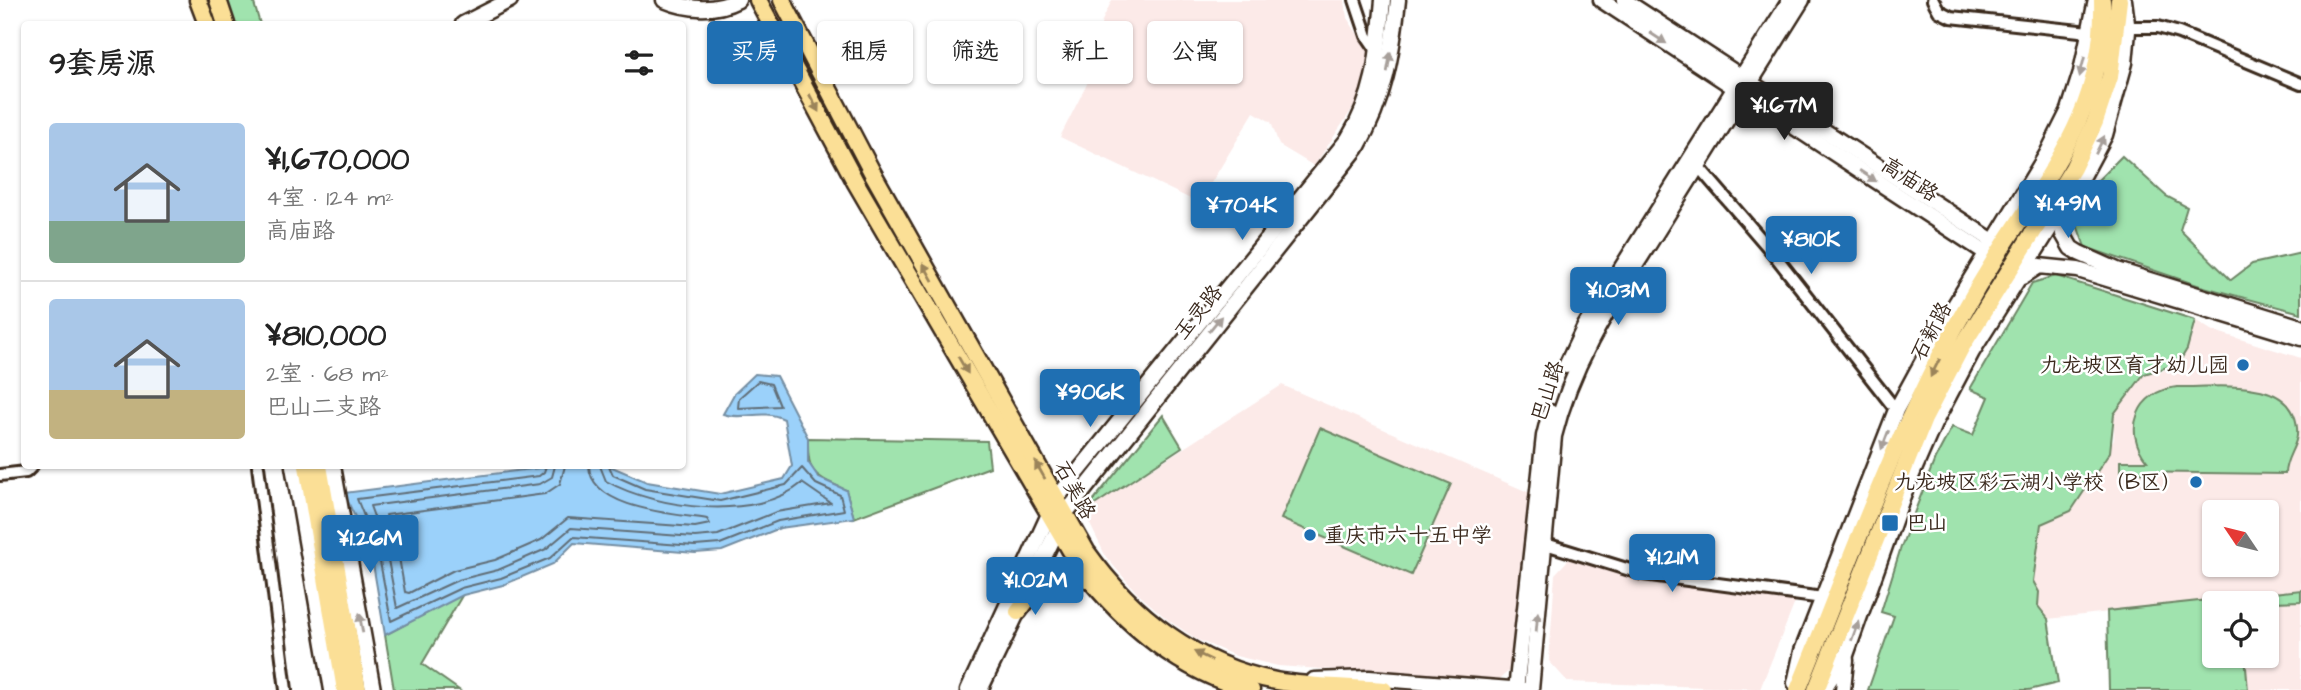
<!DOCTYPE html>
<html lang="zh">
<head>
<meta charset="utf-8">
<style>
  :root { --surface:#fff; --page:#f2f2f2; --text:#222; --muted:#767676; --line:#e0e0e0; --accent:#1f6fb2 }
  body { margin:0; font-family:"Architects Daughter","LXGW WenKai TC",sans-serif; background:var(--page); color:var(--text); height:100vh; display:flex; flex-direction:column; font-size:26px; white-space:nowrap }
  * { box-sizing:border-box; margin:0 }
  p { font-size:23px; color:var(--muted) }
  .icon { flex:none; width:38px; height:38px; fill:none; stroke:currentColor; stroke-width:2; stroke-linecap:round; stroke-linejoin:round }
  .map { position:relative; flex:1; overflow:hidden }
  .side { position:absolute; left:21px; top:21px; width:665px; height:448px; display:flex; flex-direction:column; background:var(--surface); border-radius:7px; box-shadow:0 2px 5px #0004 }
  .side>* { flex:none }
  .hud { position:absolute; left:707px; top:21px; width:665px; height:63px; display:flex; gap:14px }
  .needle { width:46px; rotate:305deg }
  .fabs { position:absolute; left:2202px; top:500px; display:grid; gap:14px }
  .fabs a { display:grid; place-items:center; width:77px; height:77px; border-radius:7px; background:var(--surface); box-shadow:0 2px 5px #0004; font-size:35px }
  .price { position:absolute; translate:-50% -60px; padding:0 16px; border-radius:7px; background:var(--accent); color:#fff; font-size:23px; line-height:46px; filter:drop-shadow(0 2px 4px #0008) }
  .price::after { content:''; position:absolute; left:50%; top:42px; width:21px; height:16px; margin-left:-10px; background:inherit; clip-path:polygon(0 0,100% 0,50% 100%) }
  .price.selected { background:#222; color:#fff }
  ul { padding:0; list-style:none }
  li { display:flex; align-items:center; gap:21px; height:175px; padding:0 28px }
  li+li { border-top:2px solid var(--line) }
  li span { display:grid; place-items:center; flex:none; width:196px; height:140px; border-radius:7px; color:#555 }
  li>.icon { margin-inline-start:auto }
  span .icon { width:84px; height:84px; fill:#fffc; stroke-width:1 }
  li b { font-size:30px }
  h2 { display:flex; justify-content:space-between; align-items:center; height:84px; padding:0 28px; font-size:30px }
  .tag { padding:0 24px; border-radius:7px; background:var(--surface); box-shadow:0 2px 5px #0004; font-size:24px; line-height:63px }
  .tag.selected { background:var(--accent); color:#fff }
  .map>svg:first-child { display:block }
  .built { fill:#fceae8; fill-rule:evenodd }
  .green { fill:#a0e3ae; stroke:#6e8666; stroke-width:2 }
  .water { fill:#9bd1fa; stroke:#758ea2; stroke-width:2 }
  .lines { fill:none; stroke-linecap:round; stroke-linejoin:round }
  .shore { stroke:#616d76; stroke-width:2 }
  .street-casing { stroke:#3b2a1e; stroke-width:16 }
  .secondary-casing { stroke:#3b2a1e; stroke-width:19 }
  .primary-casing { stroke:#3b2a1e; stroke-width:21 }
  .street { stroke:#fff; stroke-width:10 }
  .secondary { stroke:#fff; stroke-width:14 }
  .primary { stroke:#fbdf96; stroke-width:16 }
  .oneway { fill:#a79f9a }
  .oneway2 { fill:#9b845a }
  .poi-dot { fill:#1f6fb2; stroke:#fff; stroke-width:2.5 }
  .labels { text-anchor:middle; stroke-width:5; stroke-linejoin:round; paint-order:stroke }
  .street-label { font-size:21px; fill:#3b2a1e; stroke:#fff }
  .poi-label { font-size:21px; fill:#3b2a1e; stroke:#fff; text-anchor:end }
</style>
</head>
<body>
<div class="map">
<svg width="2301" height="690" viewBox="0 0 2301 690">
  <rect width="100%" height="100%" fill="#fff"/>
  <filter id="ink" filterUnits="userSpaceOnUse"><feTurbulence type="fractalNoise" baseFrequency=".0143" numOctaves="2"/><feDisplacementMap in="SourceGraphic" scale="14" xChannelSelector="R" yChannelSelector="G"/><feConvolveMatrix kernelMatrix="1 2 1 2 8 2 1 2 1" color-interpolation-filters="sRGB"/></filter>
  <g filter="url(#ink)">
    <g class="built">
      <polygon points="1112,0 1345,0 1347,18 1370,53 1357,102 1314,166 1279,145 1271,122 1254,112 1199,203 1060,137 1087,84 1102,21"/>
      <path d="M2195,320L2211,330L2301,358V590L2048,619L2038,606L2039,592L2033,581L2041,523L2114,440V414L2144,374L2163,371L2187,349ZM2214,513H2266V565H2214Z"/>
      <polygon points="1282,385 1530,493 1510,670 1497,681 1278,666 1236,656 1198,640 1168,620 1137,593 1106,557 1084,512"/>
      <polygon points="1570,558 1642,581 1796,600 1760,689 1568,682 1549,661 1555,574"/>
      <polygon points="2301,601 2301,690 2248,690 2245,656 2266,656 2266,604"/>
    </g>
    <g class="green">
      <polygon points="226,0 253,0 260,24 234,24"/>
      <polygon points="2122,156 2166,196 2187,207 2180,230 2231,280 2252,264 2301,253 2301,313 2200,286 2085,247 2073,214 2097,181"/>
      <polygon points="2056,276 2195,320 2187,349 2178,364 2144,374 2114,414 2110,452 2071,511 2041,524 2033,581 2039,592 2038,606 2048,619 2058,683 2029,690 1868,690 1894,616 1881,612 1901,547 1935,459 1952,427 1973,435 1989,397 1970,389 2032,283"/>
      <path d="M2177,387C2214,388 2293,375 2297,428C2299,446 2285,456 2285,474L2120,472V461H2147C2122,431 2137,391 2177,387Z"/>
      <polygon points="1163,415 1182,447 1084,512"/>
      <polygon points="1320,428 1451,484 1411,575 1281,519"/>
      <path d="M808,438L987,441L990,467L854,518L846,490C814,475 807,475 808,438Z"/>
      <polygon points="2301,590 2301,601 2214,604 2214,656 2245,656 2248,690 2109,690 2107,611"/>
      <polygon points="463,594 422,664 459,690 394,690 385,635"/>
    </g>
    <path class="water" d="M755,374L776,376L808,438V462L819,478L846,490L854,518L780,528L722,551L695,553L574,543L553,564L503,585L463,595L385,635L371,552L344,493L555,466H610L647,482L720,494L784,479L792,466L784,419C761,408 745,421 723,414L734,394Z"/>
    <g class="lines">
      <g class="shore">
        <polygon points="758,381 771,384 780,406 738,408 739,398"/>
        <polyline points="546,466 544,472 539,476 357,499 378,551 391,621 461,588 501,578 550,558 573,537 695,546 720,544 778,521 844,510 840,495 816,484 802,468 786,485 720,501 645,489 613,475 609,466"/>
        <path d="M555,466L552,477L540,484L370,506L386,549L397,608L458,580L498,570L546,549L571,528L695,537L718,535L776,512L831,503L802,483C756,522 656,509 606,481L600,466"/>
        <path d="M565,466L560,484L545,494L386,515L397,546L405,592L409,593L454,570L495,560L541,540L568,518L695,527L710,524L707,519C675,514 591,509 589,466"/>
      </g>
      <defs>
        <g id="street">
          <polyline points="1355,0 1367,36 1378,52"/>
          <polyline points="1933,0 1939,11 1951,17 2089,32"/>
          <polyline points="2128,27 2158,27 2179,33 2301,84"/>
          <polyline points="1698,166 1773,253 1896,410"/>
          <polyline points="258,466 286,690"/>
          <polyline points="0,475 26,472 32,466"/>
          <polyline points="1539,542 1643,574 1823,598"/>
        </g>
        <g id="secondary">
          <path d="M664,0C688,10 715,12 738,0"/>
          <polyline points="1601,0 1986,253"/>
          <polyline points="1624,0 1993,241"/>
          <polyline points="463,24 510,0"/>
          <polyline points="2064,209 2063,234 2071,248 2079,253 2117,270 2301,327"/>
          <polyline points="2022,277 2039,266 2078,270 2301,338"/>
          <polyline points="1566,366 1585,326 1790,0"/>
          <polyline points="293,466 332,690"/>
          <polyline points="333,466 373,690"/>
          <polyline points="1314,680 1369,678 1524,690"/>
          <polyline points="1795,683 1802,651 1896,410 1939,331 2047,154 2069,110 2081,72 2096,0"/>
          <path d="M968,690L1056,499L1348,139C1376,93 1378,53 1383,0"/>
          <path d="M980,690L1065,514L1357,148C1385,99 1392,55 1398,0"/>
          <polyline points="1516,690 1544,436 1550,412"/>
          <path d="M1531,690L1554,436C1574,355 1618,294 1661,225C1708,150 1755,75 1802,0"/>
          <polyline points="1823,690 1846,655 1904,493 1934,424 1972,352 2083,176 2105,135 2125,63 2128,31 2124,0"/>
          <polyline points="1843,690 1846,660"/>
        </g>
        <g id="primary">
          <polyline points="198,0 207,24"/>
          <polyline points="218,0 226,24"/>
          <path d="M758,0L856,183L1081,568C1124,624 1181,672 1251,690"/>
          <path d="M782,0L872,172L1086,551C1132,616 1197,666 1276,681C1311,687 1348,687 1384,690"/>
          <polyline points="307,466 345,690"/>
          <polyline points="319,466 358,690"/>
          <polyline points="1018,612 1049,571 1070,570 1086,579"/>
          <path d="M1798,690C1835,600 1868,508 1909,419C1936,360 1968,301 2003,246C2056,164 2105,104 2102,0"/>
          <polyline points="1816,690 1924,419 1961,348 2073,168 2095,122 2110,77 2119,0"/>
        </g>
      </defs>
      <use href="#street" class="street-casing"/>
      <use href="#secondary" class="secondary-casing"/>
      <use href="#primary" class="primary-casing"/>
      <use href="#street" class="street"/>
      <use href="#secondary" class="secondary"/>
      <use href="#primary" class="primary"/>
    </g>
    <defs><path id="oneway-solid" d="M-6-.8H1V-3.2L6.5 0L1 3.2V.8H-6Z" transform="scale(1.75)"/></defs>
    <g class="oneway">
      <use href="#oneway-solid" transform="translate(1658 38) rotate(33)"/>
      <use href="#oneway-solid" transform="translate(1389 62) rotate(-80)"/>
      <use href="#oneway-solid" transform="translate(2082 67) rotate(104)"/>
      <use href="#oneway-solid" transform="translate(2100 145) rotate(-64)"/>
      <use href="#oneway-solid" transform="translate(1868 176) rotate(33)"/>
      <use href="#oneway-solid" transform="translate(1215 324) rotate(-51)"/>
      <use href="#oneway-solid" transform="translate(1885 440) rotate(111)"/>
      <use href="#oneway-solid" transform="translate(1537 622) rotate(-85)"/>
      <use href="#oneway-solid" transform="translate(361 623) rotate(-100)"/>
      <use href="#oneway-solid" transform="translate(1855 631) rotate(-70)"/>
    </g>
    <g class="oneway2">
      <use href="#oneway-solid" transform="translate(814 103) rotate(62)"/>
      <use href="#oneway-solid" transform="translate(928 272) rotate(-119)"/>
      <use href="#oneway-solid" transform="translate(963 365) rotate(60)"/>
      <use href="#oneway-solid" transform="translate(1935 368) rotate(117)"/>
      <use href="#oneway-solid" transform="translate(1040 470) rotate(-119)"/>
      <use href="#oneway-solid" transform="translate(1203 656) rotate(-154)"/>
    </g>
  </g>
  <g class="poi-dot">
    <circle cx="2243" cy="365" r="7"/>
    <circle cx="2196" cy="482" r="7"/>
    <rect x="1881" y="514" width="18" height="18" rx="3.5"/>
    <circle cx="1310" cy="535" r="7"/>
  </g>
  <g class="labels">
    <g class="street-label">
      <text transform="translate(1910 179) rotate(33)" y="7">高庙路</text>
      <text transform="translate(1198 312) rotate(-51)" y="7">玉灵路</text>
      <text transform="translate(1931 331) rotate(-62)" y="7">石新路</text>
      <text transform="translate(1547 391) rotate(-72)" y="7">巴山路</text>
      <text transform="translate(1075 490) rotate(61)" y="7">石美路</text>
    </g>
    <g class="poi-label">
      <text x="2229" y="372">九龙坡区育才幼儿园</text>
      <text x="2182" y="489">九龙坡区彩云湖小学校（B区）</text>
      <text x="1906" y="530" text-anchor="start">巴山</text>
      <text x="1324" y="542" text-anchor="start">重庆市六十五中学</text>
    </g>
  </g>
</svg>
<div class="fabs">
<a><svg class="needle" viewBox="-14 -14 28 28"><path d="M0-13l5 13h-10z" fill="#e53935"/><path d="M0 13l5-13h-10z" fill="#767676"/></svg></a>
<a><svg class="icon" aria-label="locate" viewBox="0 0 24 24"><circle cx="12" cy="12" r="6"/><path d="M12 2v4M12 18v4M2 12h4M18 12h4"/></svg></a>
</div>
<b class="price selected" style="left:1784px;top:142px">¥1.67M</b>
<b class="price" style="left:2068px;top:240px">¥1.49M</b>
<b class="price" style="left:1242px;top:242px">¥704K</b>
<b class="price" style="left:1811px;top:276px">¥810K</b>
<b class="price" style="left:1618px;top:327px">¥1.03M</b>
<b class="price" style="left:1090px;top:429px">¥906K</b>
<b class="price" style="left:370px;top:575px">¥1.26M</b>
<b class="price" style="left:1672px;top:594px">¥1.21M</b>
<b class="price" style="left:1035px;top:617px">¥1.02M</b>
<div class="hud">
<a class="tag selected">买房</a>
<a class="tag">租房</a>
<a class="tag">筛选</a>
<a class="tag">新上</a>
<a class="tag">公寓</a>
</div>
<section class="side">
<h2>9套房源<svg class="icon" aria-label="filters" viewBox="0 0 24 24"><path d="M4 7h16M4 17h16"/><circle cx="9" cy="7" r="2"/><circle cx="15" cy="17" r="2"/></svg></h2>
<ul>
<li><span style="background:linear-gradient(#a9c7e8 70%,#7fa58c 0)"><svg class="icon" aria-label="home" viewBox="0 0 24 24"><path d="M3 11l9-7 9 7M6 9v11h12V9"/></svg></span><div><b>¥1,670,000</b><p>4室 · 124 m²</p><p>高庙路</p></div></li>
<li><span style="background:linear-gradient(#a9c7e8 65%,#c2b280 0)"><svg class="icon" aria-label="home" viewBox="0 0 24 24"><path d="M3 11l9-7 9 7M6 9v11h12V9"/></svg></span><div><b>¥810,000</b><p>2室 · 68 m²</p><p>巴山二支路</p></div></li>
</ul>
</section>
</div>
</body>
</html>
